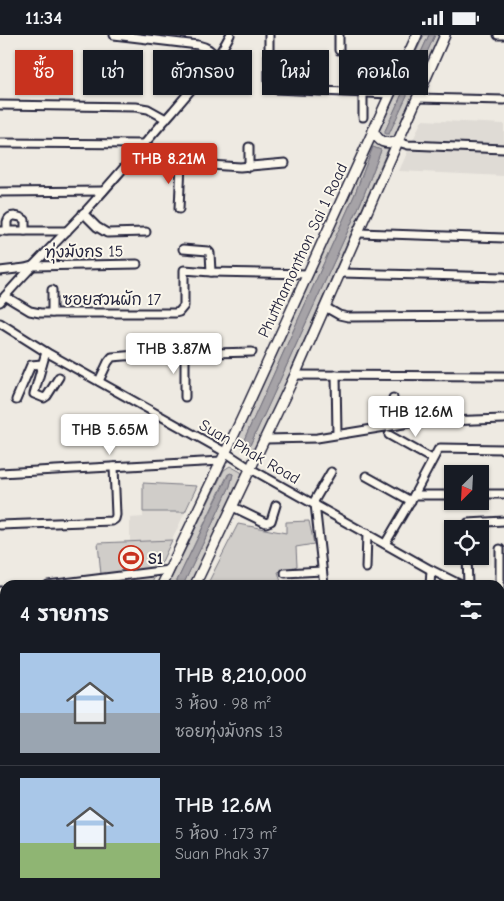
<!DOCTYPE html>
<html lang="th">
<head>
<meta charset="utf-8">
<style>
  :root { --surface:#171b24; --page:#20242c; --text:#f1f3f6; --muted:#9ea1a6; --line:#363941; --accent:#c8321e }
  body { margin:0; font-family:"Comic Neue","Playpen Sans Thai",sans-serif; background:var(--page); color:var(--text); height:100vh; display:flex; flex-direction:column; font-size:19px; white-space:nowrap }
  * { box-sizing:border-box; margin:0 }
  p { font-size:16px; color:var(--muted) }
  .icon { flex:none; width:28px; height:28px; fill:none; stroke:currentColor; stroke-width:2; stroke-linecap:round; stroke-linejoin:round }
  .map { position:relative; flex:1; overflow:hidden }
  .sheet { position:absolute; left:0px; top:545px; width:505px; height:321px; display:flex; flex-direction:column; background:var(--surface); border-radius:15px 15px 0 0; box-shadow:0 1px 4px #0004 }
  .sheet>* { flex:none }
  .guide { position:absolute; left:15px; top:15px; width:475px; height:45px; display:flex; gap:10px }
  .needle { width:32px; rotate:204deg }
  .fabs { position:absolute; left:444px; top:430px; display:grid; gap:10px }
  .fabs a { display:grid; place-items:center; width:45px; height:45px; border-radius:0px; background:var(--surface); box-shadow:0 1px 4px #0004; font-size:25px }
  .price { position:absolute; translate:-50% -42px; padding:0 11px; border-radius:5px; background:#fff; color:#222; font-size:16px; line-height:32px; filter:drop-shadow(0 1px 2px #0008) }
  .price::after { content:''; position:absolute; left:50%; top:30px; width:15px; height:11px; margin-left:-8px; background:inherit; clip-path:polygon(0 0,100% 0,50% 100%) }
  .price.selected { background:var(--accent); color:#fff }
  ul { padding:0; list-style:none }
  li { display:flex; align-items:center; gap:15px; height:125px; padding:0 20px }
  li+li { border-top:1px solid var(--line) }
  li span { display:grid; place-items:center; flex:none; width:140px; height:100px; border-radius:0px; color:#555 }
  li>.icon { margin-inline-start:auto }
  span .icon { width:60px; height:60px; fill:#fffc; stroke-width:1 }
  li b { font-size:21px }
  h2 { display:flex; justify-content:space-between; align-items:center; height:60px; padding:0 20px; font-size:21px }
  .tag { padding:0 18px; border-radius:0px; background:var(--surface); box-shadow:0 1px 4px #0004; font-size:18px; line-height:45px }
  .tag.selected { background:var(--accent); color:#fff }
  .status { display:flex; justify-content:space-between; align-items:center; height:35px; padding:0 25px; background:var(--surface); direction:ltr }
  .status svg { height:14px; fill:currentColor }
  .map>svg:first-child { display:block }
  .built { fill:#dfdbd5 }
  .green { fill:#d0cdc9; stroke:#797882; fill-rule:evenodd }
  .water { fill:#a6a3a7; stroke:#716f7c }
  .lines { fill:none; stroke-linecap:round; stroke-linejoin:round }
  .minor-casing { stroke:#22223b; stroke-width:11 }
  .major-casing { stroke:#22223b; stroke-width:12 }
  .minor { stroke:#fbf7ec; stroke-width:7 }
  .major { stroke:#fbf7ec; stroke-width:9 }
  .labels { text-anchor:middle; stroke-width:4; stroke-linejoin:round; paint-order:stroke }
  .street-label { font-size:16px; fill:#22223b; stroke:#fbf7ec }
  .poi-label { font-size:16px; font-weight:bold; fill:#22223b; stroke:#fbf7ec; text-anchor:start }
</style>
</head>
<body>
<div class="status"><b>11:34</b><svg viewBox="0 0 49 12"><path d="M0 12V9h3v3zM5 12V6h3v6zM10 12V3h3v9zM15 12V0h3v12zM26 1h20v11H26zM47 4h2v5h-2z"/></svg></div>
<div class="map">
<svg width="504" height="866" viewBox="0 0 504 866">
  <rect width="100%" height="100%" fill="#eeeae2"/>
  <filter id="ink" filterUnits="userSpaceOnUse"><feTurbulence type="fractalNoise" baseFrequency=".02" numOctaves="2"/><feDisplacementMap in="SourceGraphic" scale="10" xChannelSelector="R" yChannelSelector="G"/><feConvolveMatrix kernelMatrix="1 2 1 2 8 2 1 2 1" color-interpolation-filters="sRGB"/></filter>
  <g filter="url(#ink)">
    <g class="built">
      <polygon points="422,85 504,89 504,141 399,136"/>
      <polygon points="143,477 185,477 172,505 130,508 130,483 143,482"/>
    </g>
    <g class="green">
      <polygon points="424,0 429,0 385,96 389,98 435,0 440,0 394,102 389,103 381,99 379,96"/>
      <path d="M373,104L376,108L389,112L258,411L254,414L246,415L239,410L237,405L353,151ZM373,112L380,115V118L361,167L270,367L250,410H243V407L354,161Z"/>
      <polygon points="230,431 241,437 242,440 190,550 183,550 216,481 230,451 233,439 228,439 175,550 168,550 224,435"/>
      <polygon points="143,448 197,451 185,477 143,477"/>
      <polygon points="309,486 314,509 296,512 297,531 278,537 282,550 207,550 238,489 286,498 286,487"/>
      <polygon points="172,505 151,550 102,550 98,508"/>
      <polygon points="5,772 5,861 24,861 22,866 0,866 0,773"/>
    </g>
    <g class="water">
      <polygon points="429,0 435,0 389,99 385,99 385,96"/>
      <polygon points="373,112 381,115 380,118 361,167 270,367 250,410 248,412 243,410 243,407 354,161"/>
      <polygon points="230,438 233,439 230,451 216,481 183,550 175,550 229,439"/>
    </g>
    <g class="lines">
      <defs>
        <g id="minor">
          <path d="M114,0L198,10C207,12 211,15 216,22"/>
          <polyline points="269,0 269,47 270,52 275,54 390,59"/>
          <polyline points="498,0 504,0"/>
          <polyline points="339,15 339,0"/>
          <polyline points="417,63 504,65"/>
          <polyline points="0,70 136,72 148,74 166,84"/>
          <polyline points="363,82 363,58"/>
          <polyline points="398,107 408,110 504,114"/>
          <polyline points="0,108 144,109"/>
          <polyline points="249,112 249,132"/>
          <polyline points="134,122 181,128 240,132 285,128"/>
          <polyline points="0,157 103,156"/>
          <polyline points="179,174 181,128"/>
          <polyline points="83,178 97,192 107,198 146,197"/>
          <polyline points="0,196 67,196"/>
          <path d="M7,196C7,193 7,190 7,187C9,178 20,181 25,185V196"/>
          <polyline points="359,198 504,203"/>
          <polyline points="183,214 208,216 210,218 211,237"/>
          <polyline points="0,236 25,233 32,231 137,229"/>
          <polyline points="341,238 504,242"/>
          <polyline points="5,261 30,276 40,278 175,278 179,277 184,271 184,235 211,237 308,239"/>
          <path d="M0,267C26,236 56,208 83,179C114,145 143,110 173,76C193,52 216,28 230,0"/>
          <polyline points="325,272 339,280 348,282 504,281"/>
          <polyline points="52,278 52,255"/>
          <polyline points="0,288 46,317 225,417 251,434 431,535 461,550"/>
          <polyline points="46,317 34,359 44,363 47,361 59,342"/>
          <polyline points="185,319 185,362"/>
          <polyline points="295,340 504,341"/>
          <polyline points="336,340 337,399"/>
          <polyline points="99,346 108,327 112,322 137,320 252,317"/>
          <polyline points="16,365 31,330 42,329"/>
          <polyline points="393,390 393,363"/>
          <polyline points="389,400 432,424"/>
          <polyline points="265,404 317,403 416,387 504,384"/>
          <polyline points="0,438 221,426"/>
          <polyline points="366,441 411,466"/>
          <polyline points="480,459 504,459"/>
          <polyline points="414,460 452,460"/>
          <polyline points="313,468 331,437"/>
          <polyline points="315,469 324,550"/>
          <polyline points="233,472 266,488 271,486 276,470"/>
          <polyline points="0,490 112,486 115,484 116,480 114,432"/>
          <polyline points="466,494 468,488 504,486"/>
          <polyline points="385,509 414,460 438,415 440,413 504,414"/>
          <polyline points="500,514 500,554"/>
          <polyline points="467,521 468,550"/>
          <polyline points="366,533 367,498"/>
          <polyline points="285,538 322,536"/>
          <polyline points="48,550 169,535"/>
          <polyline points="430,550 431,535"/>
          <polyline points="0,556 5,556"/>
          <polyline points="0,582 5,593"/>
          <polyline points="0,631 5,628"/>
          <polyline points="500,633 504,634"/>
          <polyline points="500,677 504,677"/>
          <polyline points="0,708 5,705"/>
          <polyline points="500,777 504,777"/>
          <polyline points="500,824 504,824"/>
          <polyline points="408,861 408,866"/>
          <polyline points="188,866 190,865 219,863 387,866"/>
          <polyline points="467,866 504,865"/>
        </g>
        <g id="major">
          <path d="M373,95C379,108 384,109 398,107"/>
          <polyline points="162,550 241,385 417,0"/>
          <polyline points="195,550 295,340 445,0"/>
          <polyline points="35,866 37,861"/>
          <polyline points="66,866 68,861"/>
        </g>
      </defs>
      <use href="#minor" class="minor-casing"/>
      <use href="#major" class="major-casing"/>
      <use href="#minor" class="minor"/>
      <use href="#major" class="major"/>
    </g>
  </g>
  <defs>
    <symbol id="stadium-ring" viewBox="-11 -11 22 22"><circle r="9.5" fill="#fbf7ec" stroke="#c8321e" stroke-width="1.5"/><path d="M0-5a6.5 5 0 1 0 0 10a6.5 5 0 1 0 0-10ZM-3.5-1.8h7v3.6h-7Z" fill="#c8321e"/></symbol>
  </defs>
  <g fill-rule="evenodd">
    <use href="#stadium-ring" x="117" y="509" width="28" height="28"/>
  </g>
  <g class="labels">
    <g class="street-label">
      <text transform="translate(302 215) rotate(-65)" y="6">Phutthamonthon Sai 1 Road</text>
      <text transform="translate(84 216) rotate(-1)" y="6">ทุ่งมังกร 15</text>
      <text x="112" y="270">ซอยสวนผัก 17</text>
      <text transform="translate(250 416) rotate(30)" y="6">Suan Phak Road</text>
    </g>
    <g class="poi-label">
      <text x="148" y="529">S1</text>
    </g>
  </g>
</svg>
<div class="fabs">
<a><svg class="needle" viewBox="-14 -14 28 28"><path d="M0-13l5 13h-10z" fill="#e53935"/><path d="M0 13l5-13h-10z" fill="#9ea1a6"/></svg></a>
<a><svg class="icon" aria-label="locate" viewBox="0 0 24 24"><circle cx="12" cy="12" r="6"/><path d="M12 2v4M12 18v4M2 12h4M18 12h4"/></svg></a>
</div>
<b class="price selected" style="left:169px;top:150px">THB 8.21M</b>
<b class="price" style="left:174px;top:340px">THB 3.87M</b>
<b class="price" style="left:416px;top:403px">THB 12.6M</b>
<b class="price" style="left:110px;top:421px">THB 5.65M</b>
<div class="guide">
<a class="tag selected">ซื้อ</a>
<a class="tag">เช่า</a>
<a class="tag">ตัวกรอง</a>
<a class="tag">ใหม่</a>
<a class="tag">คอนโด</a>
</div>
<section class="sheet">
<h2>4 รายการ<svg class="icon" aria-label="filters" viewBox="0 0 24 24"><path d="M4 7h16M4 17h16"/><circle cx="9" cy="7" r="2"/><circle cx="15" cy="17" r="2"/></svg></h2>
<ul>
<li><span style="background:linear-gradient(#a9c7e8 60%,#9aa5b1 0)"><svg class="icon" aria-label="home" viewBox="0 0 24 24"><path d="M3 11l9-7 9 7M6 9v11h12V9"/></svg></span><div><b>THB 8,210,000</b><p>3 ห้อง · 98 m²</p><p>ซอยทุ่งมังกร 13</p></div></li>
<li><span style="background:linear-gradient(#a9c7e8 65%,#8fb573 0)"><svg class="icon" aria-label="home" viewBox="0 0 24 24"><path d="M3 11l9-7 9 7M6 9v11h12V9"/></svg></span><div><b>THB 12.6M</b><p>5 ห้อง · 173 m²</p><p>Suan Phak 37</p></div></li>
</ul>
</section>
</div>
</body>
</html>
